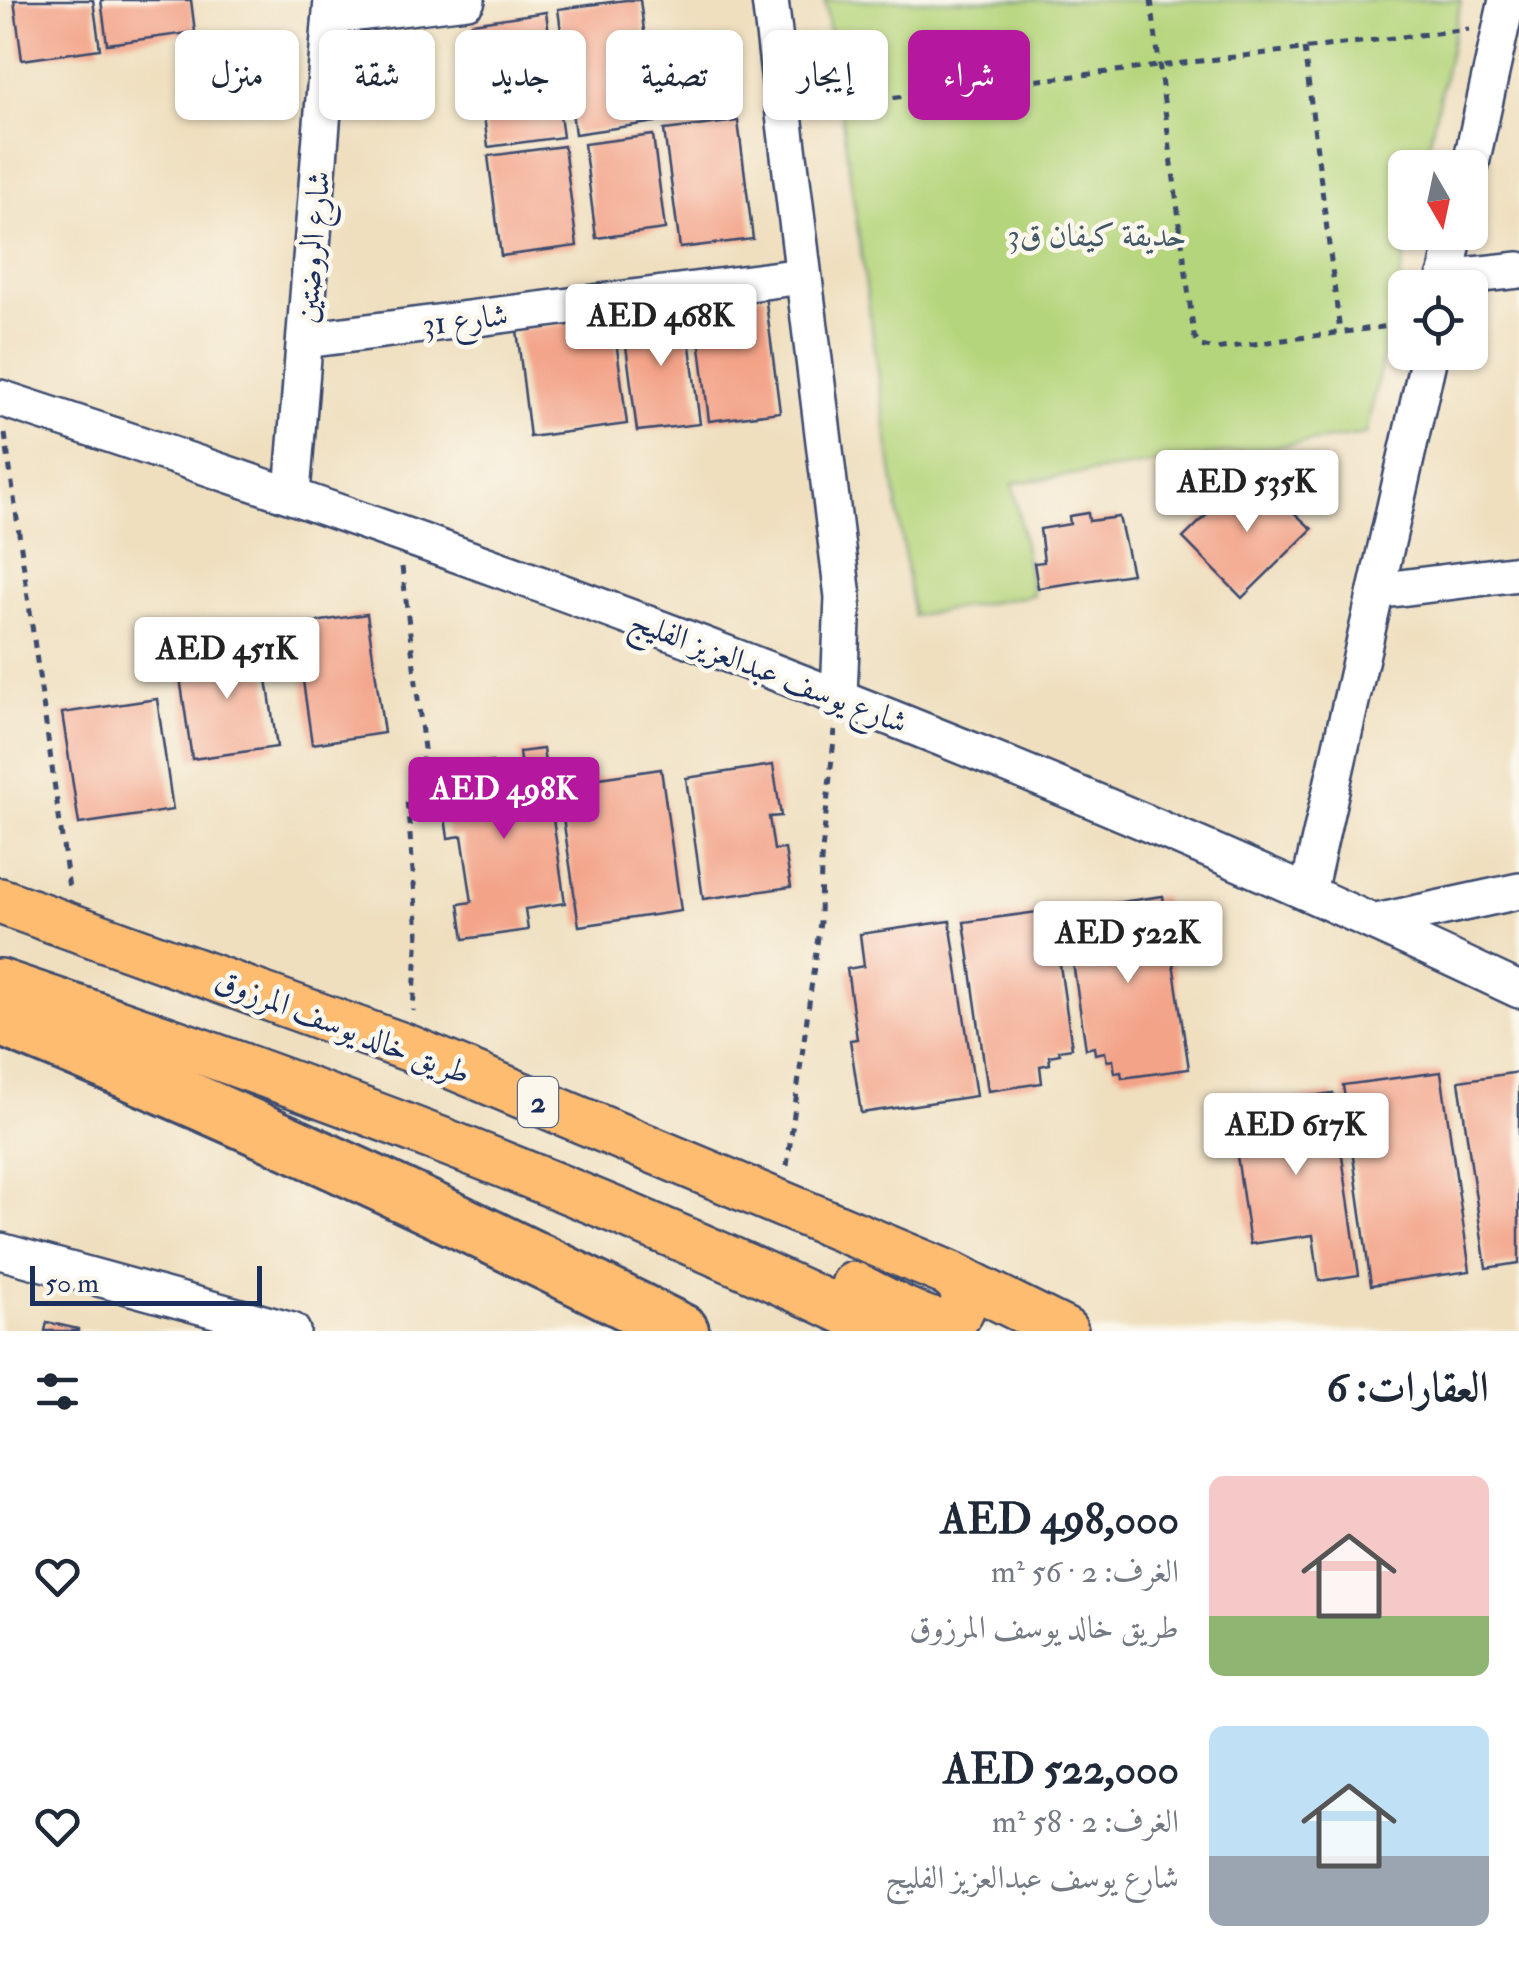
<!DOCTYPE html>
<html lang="ar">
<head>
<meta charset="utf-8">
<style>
  :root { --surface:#fff; --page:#f6f6f7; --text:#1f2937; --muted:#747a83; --accent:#b5179e }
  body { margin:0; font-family:"IM FELL Double Pica",Amiri,serif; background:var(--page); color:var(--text); direction:rtl; height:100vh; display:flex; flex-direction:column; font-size:38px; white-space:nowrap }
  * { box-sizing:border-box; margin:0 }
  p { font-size:32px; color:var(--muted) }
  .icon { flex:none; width:55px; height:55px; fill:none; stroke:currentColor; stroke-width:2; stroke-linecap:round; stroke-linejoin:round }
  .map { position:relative; height:1331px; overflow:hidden; direction:ltr }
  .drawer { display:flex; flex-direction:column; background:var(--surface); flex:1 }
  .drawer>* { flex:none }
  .hud { position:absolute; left:30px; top:30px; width:1000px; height:90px; direction:rtl; display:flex; gap:20px }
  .needle { width:65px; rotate:171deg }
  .buttons { position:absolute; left:1388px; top:150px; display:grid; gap:20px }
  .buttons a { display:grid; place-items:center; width:100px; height:100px; border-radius:15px; background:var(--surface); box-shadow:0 2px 8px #0004; font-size:50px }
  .scale { position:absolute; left:30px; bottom:25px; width:232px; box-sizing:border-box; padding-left:10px; border:5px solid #1b2f5e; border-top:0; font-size:28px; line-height:35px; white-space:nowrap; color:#1b2f5e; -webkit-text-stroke:8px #fbf7ec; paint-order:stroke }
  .price { position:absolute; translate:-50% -85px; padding:0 22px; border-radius:10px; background:#fff; color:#222; font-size:32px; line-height:65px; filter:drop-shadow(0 2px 5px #0008) }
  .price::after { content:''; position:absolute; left:50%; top:60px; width:30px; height:22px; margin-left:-15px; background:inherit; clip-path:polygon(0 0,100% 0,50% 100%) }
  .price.current { background:var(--accent); color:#fff }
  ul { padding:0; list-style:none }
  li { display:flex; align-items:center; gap:30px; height:250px; padding:0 30px }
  li span { display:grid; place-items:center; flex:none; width:280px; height:200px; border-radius:15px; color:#555 }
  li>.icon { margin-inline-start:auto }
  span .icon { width:120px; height:120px; fill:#fffc; stroke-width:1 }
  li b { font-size:42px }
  h2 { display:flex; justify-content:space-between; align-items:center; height:120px; padding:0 30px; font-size:42px }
  .tag { padding:0 35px; border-radius:15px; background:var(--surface); box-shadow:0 2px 8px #0004; font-size:35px; line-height:90px }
  .tag.current { background:var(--accent); color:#fff }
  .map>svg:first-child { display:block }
  .green { fill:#b5d57c; stroke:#68826d; stroke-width:2.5 }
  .building { fill:#f3a388 }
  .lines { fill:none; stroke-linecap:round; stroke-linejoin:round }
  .minor-casing { stroke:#3b496d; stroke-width:40 }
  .major-casing { stroke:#3b496d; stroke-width:50 }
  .highway-casing { stroke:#3b496d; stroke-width:58 }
  .path { stroke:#3b496d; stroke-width:5; stroke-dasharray:8 8; stroke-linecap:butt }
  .minor { stroke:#fff; stroke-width:35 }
  .major { stroke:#febc70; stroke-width:45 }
  .highway { stroke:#febc70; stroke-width:52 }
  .labels { text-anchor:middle; stroke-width:9; stroke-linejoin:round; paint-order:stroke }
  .shield { fill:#fbf7ec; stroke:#5e6b89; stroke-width:2.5 }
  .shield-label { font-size:30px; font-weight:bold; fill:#1b2f5e }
  .park-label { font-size:32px; fill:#425866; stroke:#fbf7ec }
  .street-label { font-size:32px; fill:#1b2f5e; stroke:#fbf7ec }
</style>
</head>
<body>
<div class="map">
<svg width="1519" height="1331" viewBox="0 0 1519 1331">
  <rect width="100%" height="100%" fill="#fbf7ec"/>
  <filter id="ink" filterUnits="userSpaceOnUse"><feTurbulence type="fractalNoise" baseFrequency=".01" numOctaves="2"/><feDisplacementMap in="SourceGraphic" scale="20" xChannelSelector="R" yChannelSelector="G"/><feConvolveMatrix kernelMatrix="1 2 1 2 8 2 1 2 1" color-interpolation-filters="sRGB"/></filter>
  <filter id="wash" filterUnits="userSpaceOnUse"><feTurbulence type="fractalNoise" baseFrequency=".0048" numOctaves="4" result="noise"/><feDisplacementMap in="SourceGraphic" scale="40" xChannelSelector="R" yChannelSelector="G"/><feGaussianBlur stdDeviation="2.25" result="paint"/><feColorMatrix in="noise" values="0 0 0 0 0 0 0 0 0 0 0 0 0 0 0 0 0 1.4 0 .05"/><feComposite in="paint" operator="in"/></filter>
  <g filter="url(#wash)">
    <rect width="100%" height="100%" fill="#efdfbf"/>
    <polygon class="green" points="825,0 1461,0 1424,167 1405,168 1405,232 1410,233 1366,434 1013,483 1033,595 913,616"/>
    <g id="blocks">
      <g class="building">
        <polygon points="14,0 93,0 100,49 22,60"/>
        <polygon points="101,0 191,0 195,32 107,44"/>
        <polygon points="626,0 640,0 656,122 575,134 558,9"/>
        <polygon points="546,12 563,137 488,147 472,23"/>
        <polygon points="738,121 753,239 680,248 664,130"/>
        <polygon points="653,135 665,229 596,238 584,144"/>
        <polygon points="564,146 577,246 501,256 488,156"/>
        <polygon points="765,295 780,412 709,421 695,305"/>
        <polygon points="685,307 700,424 637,431 622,315"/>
        <polygon points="613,318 627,424 530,437 517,330"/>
        <polygon points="1250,473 1312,529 1242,598 1183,538"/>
        <polygon points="1088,513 1089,521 1119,517 1132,574 1038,588 1034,563 1044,562 1040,529 1070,524 1069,516"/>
        <polygon points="367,614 384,733 312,744 295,625"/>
        <polygon points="262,645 277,747 192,759 177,657"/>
        <polygon points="157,699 173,810 79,824 62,713"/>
        <polygon points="543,749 565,903 525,909 528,930 464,939 459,904 472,902 462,836 448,838 438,769 492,762 494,774 521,770 519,752"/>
        <polygon points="773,765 781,816 769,817 774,850 785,849 791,887 703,899 686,778"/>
        <polygon points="661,769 681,911 579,926 558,784"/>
        <polygon points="1163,896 1189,1069 1122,1078 1121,1072 1115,1073 1113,1060 1107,1061 1105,1052 1095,1054 1094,1047 1086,1049 1065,910"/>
        <polygon points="1052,910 1072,1048 1059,1050 1060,1054 1049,1056 1050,1064 1040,1066 1042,1083 988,1091 964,922"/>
        <polygon points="950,921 976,1096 861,1113 850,1040 857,1039 847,969 864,966 860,934"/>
        <polygon points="1441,1072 1470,1271 1371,1285 1343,1085"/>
        <polygon points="1519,1072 1519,1263 1486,1268 1459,1081"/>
        <polygon points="1333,1093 1359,1275 1319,1281 1313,1235 1250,1244 1230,1108"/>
        <polygon points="47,1322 78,1329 78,1331 45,1331"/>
      </g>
    </g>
  </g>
  <g filter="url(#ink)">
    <use href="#blocks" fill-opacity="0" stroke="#3b496d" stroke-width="2.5"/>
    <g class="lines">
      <defs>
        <g id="minor">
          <polyline points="770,0 843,597 839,695"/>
          <polyline points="332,16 467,0"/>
          <polyline points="1470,168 1507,0"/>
          <polyline points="1445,278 1519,270"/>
          <polyline points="1444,288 1455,232"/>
          <polyline points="305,340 803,276"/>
          <path d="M0,398C517,567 1027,757 1519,990"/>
          <polyline points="292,493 332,0"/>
          <polyline points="1376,591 1519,573"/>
          <polyline points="1308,892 1430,352"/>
          <polyline points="1376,922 1519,891"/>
          <polyline points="0,1251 292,1331"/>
        </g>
        <g id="major">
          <polyline points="0,901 411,1049 952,1275 1065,1331"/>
          <path d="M0,982C300,1083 600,1194 886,1331"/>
          <path d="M854,1285C874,1294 925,1324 945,1322C961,1320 964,1304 965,1291L952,1275"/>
        </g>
        <path id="highway" d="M0,1019C232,1113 458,1218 682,1331"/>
      </defs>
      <use href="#minor" class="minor-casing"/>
      <use href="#major" class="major-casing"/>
      <use href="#highway" class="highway-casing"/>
      <g class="path">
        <polyline points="1151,0 1194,336 1201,346 1215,349 1405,324"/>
        <polyline points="1304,48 1340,332"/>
        <polyline points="814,107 1469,29"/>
        <polyline points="5,434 69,888"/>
        <polyline points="402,567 424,749 421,770 407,799 418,932 413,1011"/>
        <polyline points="787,1166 820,922 821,861 835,730"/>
      </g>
      <use href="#minor" class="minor"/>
      <use href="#major" class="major"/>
      <use href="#highway" class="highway"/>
    </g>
  </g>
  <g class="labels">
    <rect class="shield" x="518" y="1077" width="40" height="50" rx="8"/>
    <g class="shield-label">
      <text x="538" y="1112">2</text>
    </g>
    <g class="park-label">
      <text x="1097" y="246">حديقة كيفان ق3</text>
    </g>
    <g class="street-label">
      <text transform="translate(312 247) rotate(-85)" y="11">شارع الروضتين</text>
      <text transform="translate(465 319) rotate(-7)" y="11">شارع 31</text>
      <text transform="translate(769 671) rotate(21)" y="11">شارع يوسف عبدالعزيز الفليج</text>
      <text transform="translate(343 1026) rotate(21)" y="11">طريق خالد يوسف المرزوق</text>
    </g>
  </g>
</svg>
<div class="buttons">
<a><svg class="needle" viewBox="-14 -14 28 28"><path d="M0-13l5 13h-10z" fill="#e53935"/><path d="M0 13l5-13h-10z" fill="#747a83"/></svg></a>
<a><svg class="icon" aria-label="locate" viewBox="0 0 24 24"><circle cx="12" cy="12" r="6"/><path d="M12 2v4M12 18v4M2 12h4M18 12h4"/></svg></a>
</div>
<div class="scale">50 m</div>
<b class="price" style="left:661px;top:369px">AED 468K</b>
<b class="price" style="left:1247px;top:535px">AED 535K</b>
<b class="price" style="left:227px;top:702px">AED 451K</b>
<b class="price current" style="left:504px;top:842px">AED 498K</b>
<b class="price" style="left:1128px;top:986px">AED 522K</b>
<b class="price" style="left:1296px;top:1178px">AED 617K</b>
<div class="hud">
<a class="tag current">شراء</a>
<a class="tag">إيجار</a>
<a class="tag">تصفية</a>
<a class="tag">جديد</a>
<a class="tag">شقة</a>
<a class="tag">منزل</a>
</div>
</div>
<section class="drawer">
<h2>العقارات: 6<svg class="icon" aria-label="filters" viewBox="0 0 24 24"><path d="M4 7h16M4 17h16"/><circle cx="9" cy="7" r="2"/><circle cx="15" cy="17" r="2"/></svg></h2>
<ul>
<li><span style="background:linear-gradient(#f6c9c9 70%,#8fb573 0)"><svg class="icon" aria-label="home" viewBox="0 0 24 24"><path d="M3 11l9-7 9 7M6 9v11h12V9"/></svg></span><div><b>AED 498,000</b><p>الغرف: 2 · 56 m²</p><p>طريق خالد يوسف المرزوق</p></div><svg class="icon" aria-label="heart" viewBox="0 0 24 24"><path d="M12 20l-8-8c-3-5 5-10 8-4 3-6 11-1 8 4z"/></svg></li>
<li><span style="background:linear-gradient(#bfe0f5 65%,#9aa5b1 0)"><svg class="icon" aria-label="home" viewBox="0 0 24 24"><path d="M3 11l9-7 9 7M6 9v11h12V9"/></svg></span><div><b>AED 522,000</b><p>الغرف: 2 · 58 m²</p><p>شارع يوسف عبدالعزيز الفليج</p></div><svg class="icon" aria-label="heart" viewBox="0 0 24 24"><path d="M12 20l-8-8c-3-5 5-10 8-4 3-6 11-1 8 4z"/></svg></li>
</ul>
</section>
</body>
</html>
